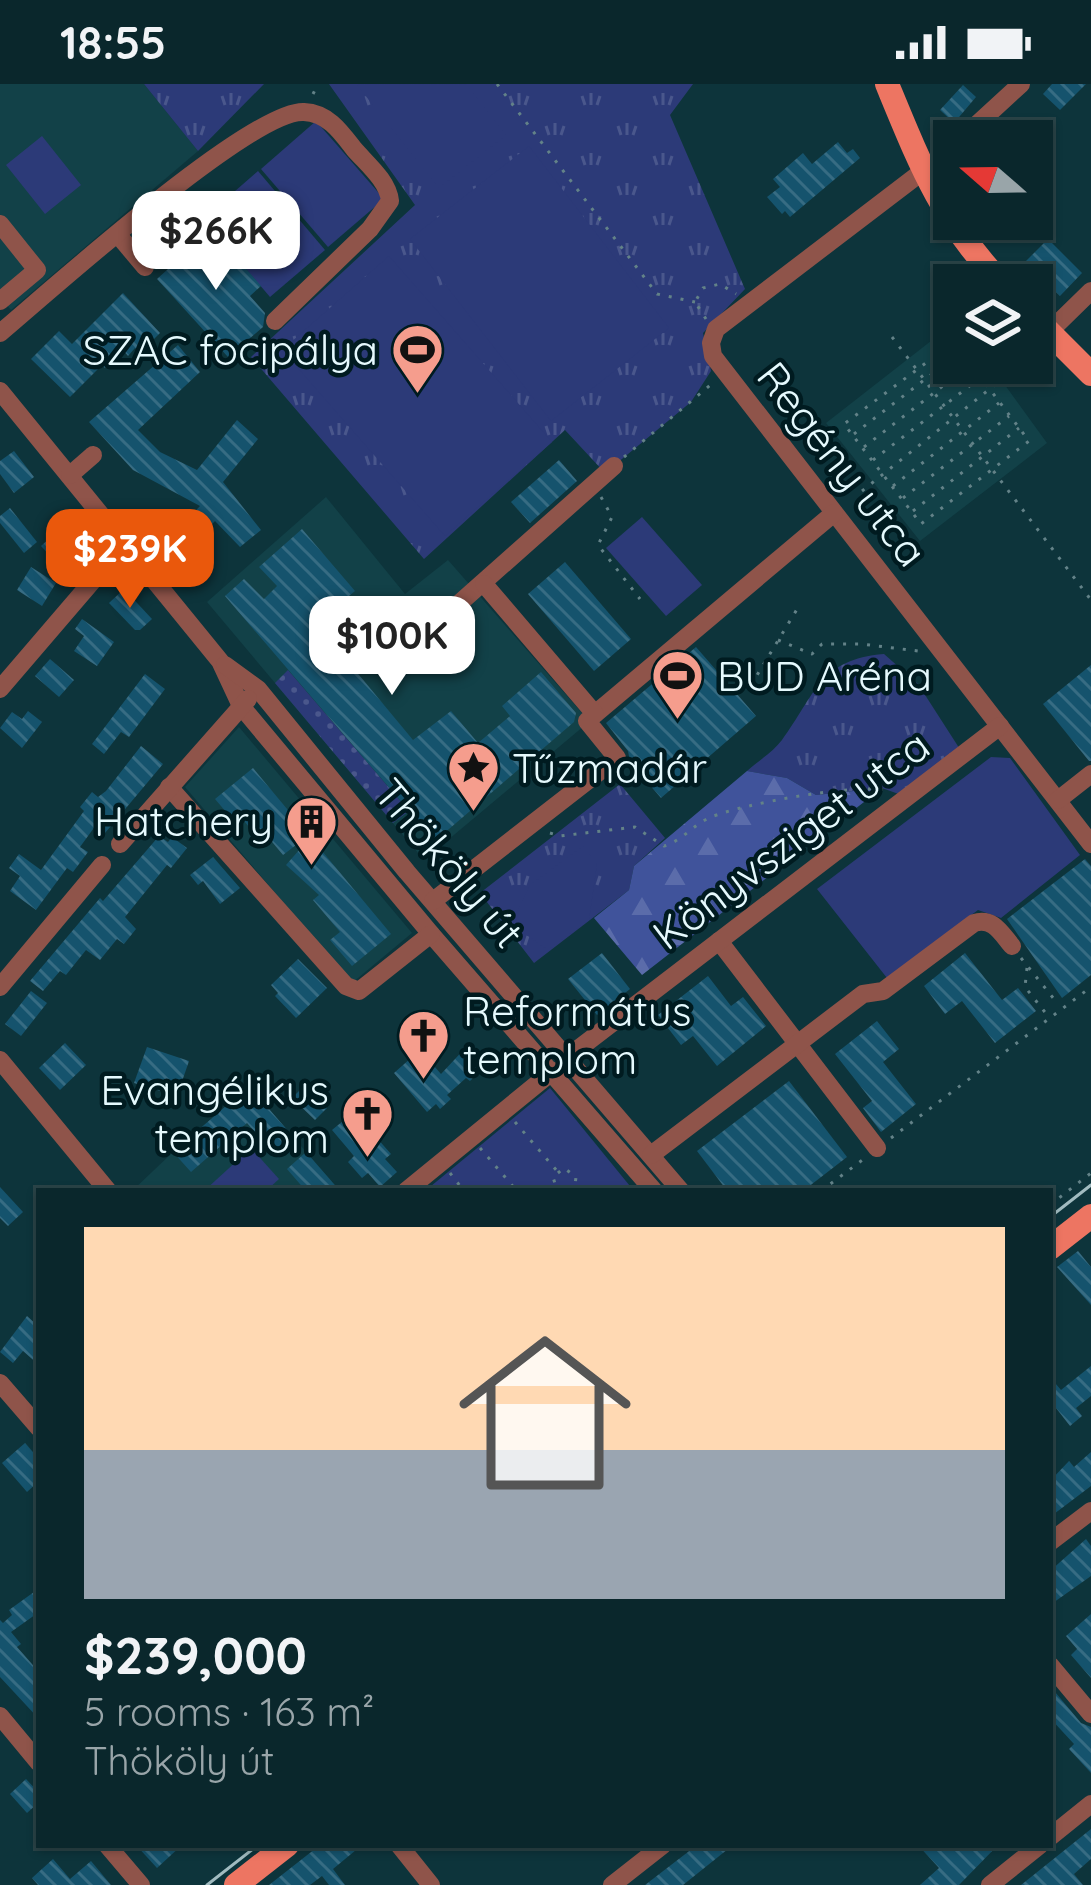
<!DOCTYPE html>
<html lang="en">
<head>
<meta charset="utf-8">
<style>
  :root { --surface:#0a272c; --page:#183338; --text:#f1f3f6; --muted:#99a5a9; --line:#2a4448; --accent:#ea580c }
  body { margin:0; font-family:Quicksand,sans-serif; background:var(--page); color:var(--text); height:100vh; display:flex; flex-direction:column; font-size:45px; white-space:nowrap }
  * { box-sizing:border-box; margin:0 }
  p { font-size:39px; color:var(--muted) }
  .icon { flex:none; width:66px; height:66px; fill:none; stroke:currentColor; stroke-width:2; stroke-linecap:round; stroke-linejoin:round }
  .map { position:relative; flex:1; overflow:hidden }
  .details { position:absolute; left:36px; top:1104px; width:1017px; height:660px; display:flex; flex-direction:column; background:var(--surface); border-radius:0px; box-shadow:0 3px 9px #0004,0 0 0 3px var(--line) }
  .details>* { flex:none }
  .needle { width:78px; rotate:290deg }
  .buttons { position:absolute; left:933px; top:36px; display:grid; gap:24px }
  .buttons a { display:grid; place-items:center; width:120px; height:120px; border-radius:0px; background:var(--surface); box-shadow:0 3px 9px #0004,0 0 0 3px var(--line); font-size:60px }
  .price { position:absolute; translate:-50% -102px; padding:0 27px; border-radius:24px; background:#fff; color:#222; font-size:39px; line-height:78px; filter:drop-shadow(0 3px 6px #0008) }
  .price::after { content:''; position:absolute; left:50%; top:72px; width:36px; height:27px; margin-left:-18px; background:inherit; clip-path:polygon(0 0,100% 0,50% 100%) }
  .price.selected { background:var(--accent); color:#fff }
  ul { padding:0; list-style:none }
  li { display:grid; align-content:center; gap:24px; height:636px; padding:0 48px }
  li+li { border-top:3px solid var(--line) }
  li span { display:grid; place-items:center; height:372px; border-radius:0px; color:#555 }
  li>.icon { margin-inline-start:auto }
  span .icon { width:216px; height:216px; fill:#fffc; stroke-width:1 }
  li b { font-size:51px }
  .status { display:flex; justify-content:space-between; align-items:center; height:84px; padding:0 60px; background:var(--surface); direction:ltr }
  .status svg { height:33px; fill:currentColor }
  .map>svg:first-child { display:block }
  .built { fill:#124148 }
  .grass { fill:url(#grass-tufts) }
  .forest { fill:url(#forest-firs) }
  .park { fill:#2c3a78 }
  .garden { fill:url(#garden-dots) }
  .building { fill:url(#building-back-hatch) }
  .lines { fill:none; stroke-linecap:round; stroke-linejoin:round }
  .path { stroke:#638288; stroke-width:3; stroke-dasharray:3 9; stroke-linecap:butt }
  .minor { stroke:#8f544a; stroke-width:18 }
  .major { stroke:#ed7562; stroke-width:24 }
  .tram { stroke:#a1bbc0; stroke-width:3 }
  .labels { text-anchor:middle; stroke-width:9; stroke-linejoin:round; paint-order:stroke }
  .poi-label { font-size:42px; fill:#e5f9fd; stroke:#001b20; text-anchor:end }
  .street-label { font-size:42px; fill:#e5f9fd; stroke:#001b20 }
</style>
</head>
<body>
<div class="status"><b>18:55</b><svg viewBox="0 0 49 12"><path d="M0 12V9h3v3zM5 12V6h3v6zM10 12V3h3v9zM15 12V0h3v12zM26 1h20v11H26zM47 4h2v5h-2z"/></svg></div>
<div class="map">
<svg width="1091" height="1801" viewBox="0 0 1091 1801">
  <defs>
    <pattern id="grass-tufts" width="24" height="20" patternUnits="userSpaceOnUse" patternTransform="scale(3)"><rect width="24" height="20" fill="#2c3a78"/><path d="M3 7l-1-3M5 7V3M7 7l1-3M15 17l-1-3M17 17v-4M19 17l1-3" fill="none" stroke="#4a578c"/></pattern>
    <pattern id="forest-firs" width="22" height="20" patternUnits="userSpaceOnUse" patternTransform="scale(3)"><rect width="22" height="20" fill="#40539b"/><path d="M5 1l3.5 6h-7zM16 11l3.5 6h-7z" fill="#5b6caa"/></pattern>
    <pattern id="garden-dots" width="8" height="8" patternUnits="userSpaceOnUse" patternTransform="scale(3)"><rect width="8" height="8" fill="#2c3a78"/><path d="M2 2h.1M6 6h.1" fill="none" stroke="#4a578c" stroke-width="1.8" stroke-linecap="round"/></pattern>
    <pattern id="building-back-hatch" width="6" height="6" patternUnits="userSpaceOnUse" patternTransform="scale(3)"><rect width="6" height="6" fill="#15536d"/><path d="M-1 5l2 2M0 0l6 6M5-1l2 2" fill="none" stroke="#376c83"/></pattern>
  </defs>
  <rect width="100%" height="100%" fill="#0d343b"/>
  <g class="built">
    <polygon points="0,0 144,0 198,67 11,226 0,213"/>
    <polygon points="954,239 954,279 989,279 1047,359 920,457 826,339"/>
    <polygon points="326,413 405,510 448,476 583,630 584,642 424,776 207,518"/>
    <polygon points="239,643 412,849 352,899 185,703"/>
    <polygon points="249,1002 340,1107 132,1107 173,1068"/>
  </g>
  <g class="grass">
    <polygon points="144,0 264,0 198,67"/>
    <polygon points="329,0 693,0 670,31 745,205 703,249 711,287 691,318 605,389 565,346 424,475 251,273 415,121"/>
    <path d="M884,570L918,600L963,670L907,713L882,704L816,711L787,694L747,687C758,677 773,668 782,656C815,611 820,575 884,570Z"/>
    <polygon points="620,700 665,754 634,782 629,806 534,879 480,809"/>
  </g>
  <polygon class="forest" points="747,687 787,694 816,711 882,704 642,891 594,834 629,806 634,782"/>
  <g class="park">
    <polygon points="466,0 506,51 439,104 357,1"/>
    <polygon points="316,37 384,115 328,163 261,85"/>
    <polygon points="42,52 81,101 45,130 6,81"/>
    <polygon points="529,62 669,244 551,337 410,155"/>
    <polygon points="258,87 325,166 270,213 203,135"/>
    <polygon points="389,172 552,358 445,452 282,266"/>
    <polygon points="642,433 702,501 666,532 606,464"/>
    <polygon points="991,673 1010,674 1080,771 1001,834 978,826 887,894 817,805"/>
    <polygon points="583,762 597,780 589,836 548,866 511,840 530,801"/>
    <polygon points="550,1004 634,1107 425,1107"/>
    <polygon points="251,1064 279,1095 266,1107 204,1107"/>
  </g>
  <polygon class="garden" points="288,586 409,727 393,739 275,599"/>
  <g class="building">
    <polygon points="1052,0 1086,0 1060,26 1043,10"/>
    <polygon points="963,1 976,13 954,39 940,26"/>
    <polygon points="838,58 847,69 853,65 860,74 790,133 785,127 782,130 767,113 780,103 773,95 803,69 812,80"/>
    <polygon points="212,145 261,202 250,212 265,229 263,243 228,273 157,195"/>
    <polygon points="1048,155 1082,189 1060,212 1025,178"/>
    <polygon points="123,209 160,249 140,269 135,264 128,272 123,266 105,284 102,281 70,313 31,275 59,247 72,260"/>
    <polygon points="178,261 200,288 138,346 160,368 197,386 237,336 258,355 223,398 261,446 240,463 215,437 200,453 212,464 201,475 174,449 200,422 133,386 89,338"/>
    <polygon points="14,367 34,393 14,409 0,390 0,377"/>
    <polygon points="559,376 577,397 530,439 511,418"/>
    <polygon points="10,424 37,458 24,469 0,439 0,432"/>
    <polygon points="62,443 84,467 63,486 41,462"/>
    <polygon points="302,445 355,507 316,539 413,656 451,627 478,659 510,632 502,622 541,588 576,629 574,638 435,757 225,512 244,495 264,515 277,502 259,483"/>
    <polygon points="565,478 631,555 594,587 528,510"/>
    <polygon points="31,483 56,499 42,522 17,506"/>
    <polygon points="124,505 152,535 140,546 135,546 109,519"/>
    <polygon points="82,535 114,558 97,582 74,567 84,552 75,545"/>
    <polygon points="696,563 756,632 661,714 630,678 628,667 606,639"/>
    <polygon points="50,575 74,596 59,613 35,592"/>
    <polygon points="1091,581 1091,677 1089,677 1043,620"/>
    <polygon points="145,590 165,605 129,653 121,648 104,670 92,660"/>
    <polygon points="28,627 42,638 22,664 0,644 12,628 22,635"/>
    <polygon points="141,662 163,680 105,749 96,741 80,763 88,768 73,788 67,784 36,826 10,807 20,792 9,784 19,770 41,786 84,727 80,723 92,708 98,713 106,707"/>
    <polygon points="253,684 391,850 352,882 330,856 340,848 313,816 319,811 286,781 300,765 296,761 283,771 268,753 262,758 244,737 238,742 215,715"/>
    <polygon points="159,752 168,758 172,753 187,764 171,784 167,781 125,833 136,845 124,860 117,855 100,876 86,866 66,891 60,887 43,907 30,897 100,814 103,817"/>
    <polygon points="213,773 240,804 220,820 203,797 198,801 190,791"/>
    <polygon points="1085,775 1091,782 1091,891 1062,914 1007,835"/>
    <polygon points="602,869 630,905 597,931 568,895"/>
    <polygon points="965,869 1002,916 1018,904 1036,927 995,959 962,917 945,930 924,902"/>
    <polygon points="298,875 327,904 296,934 275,912 278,909 271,901"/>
    <polygon points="708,892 731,922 743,913 766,942 717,982 693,952 681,961 658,931"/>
    <polygon points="31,907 47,919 21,952 5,940"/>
    <polygon points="877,937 899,965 883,978 916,1020 881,1048 863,1024 872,1017 835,970"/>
    <polygon points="65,959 86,981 60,1006 39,984"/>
    <polygon points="469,960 488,978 470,997 466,994 447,1011 451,1015 440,1025 436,1020 427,1028 394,989 420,966 441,990"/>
    <polygon points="147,963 189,977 177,1012 134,999"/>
    <polygon points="789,997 847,1073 803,1107 725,1104 697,1067"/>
    <polygon points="249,1002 296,1056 278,1074 247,1039 191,1088 173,1068"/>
    <polygon points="304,1002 327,1024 315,1036 292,1014"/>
    <polygon points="349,1032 370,1057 376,1053 391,1070 385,1075 397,1088 380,1103 368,1089 362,1094 348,1078 354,1072 332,1046"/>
    <polygon points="306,1068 340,1107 306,1107 287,1085"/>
    <polygon points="0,1103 23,1128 8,1142 0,1134"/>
    <polygon points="1078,1167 1091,1183 1091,1221 1057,1183"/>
    <polygon points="27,1232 39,1243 39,1281 23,1267 13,1279 0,1268"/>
    <polygon points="1091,1282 1091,1312 1076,1324 1082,1332 1070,1342 1056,1324 1050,1329 1050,1293 1061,1306"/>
    <polygon points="25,1359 39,1375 39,1397 27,1408 2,1379"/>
    <polygon points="1091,1368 1091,1402 1050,1433 1050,1397 1069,1377 1074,1383"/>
    <polygon points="1086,1455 1091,1462 1091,1492 1050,1521 1050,1487"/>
    <polygon points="34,1508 39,1514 39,1528 11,1548 21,1560 17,1563 39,1588 39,1635 0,1593 0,1536 3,1539 12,1531 9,1526"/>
    <polygon points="1091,1530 1091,1594 1071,1571 1077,1565 1066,1552"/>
    <polygon points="1050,1602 1081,1639 1091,1643 1091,1689 1069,1665 1074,1660 1050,1634"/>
    <polygon points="26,1695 39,1709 39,1718 27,1729 10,1710"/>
    <polygon points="1091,1745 1091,1775 1074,1790 1083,1801 1021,1801"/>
    <polygon points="136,1761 182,1761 157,1784"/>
    <polygon points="320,1761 362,1761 333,1785 345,1801 329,1801 322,1792 310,1801 269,1801"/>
    <polygon points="697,1761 733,1761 683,1801 645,1801"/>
    <polygon points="918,1761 998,1761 959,1801 920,1801 939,1784"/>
    <polygon points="53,1775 70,1795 91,1777 111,1801 38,1801 32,1794"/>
  </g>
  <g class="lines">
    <g class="path">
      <polyline points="497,0 657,210 695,218"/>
      <polyline points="313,10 318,0"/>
      <polyline points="706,235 695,218 703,204 720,200 736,210"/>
      <polyline points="892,253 1091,516"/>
      <polyline points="954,258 844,340 921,440 1029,357 970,279"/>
      <polyline points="854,350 954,273"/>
      <polyline points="864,363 970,281"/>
      <polyline points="624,373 714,298"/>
      <polyline points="873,376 980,294"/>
      <polyline points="893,402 999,319"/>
      <polyline points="862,407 1021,280"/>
      <polyline points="601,413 612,433 598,461 640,515"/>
      <polyline points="903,414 1009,332"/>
      <polyline points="913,427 1019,344"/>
      <polyline points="778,556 812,570 822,560 861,560 918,567"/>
      <polyline points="751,601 799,522"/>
      <path d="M550,749L560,752L635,743L664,762C682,757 694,740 711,733C747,719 852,700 888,706"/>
      <polyline points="1021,874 1054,915"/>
      <polyline points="1027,884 1025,903 1048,932"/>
      <polyline points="515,1038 557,1087"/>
      <polyline points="891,1054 1091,903"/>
      <polyline points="480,1064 517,1107"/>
      <polyline points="450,1089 464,1107"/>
      <polyline points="562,1107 556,1103 553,1093 564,1084 576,1093 575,1101 566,1107"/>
      <polyline points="821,1107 865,1074"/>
      <polyline points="1050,1121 1091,1089"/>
    </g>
    <g class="minor">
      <polyline points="959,57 1021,0"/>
      <polyline points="923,87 716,245 711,259 713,272 1091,760"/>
      <polyline points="0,140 37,186 0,217"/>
      <polyline points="119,152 145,183"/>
      <polyline points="1049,248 1091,207"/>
      <path d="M0,249C50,207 252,25 304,28C328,29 341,48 354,65C367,80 388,97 390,117L370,145L275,237"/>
      <polyline points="0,307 220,577 241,622 431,850 654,1107"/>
      <polyline points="70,391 93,371"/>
      <polyline points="137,473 160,453"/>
      <polyline points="400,572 614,382"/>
      <polyline points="225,581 258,605 407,788 681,1107"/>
      <polyline points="0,605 102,486"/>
      <polyline points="595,630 834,429"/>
      <polyline points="169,703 346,902 359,907 431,850"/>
      <polyline points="1058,716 1091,690"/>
      <polyline points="120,760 248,615"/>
      <polyline points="433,817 617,674 587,637 595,630 484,500"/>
      <polyline points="719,857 877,1064"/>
      <polyline points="0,903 102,781"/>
      <polyline points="569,972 1000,642"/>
      <polyline points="0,976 108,1107"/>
      <path d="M651,1071L863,910L883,907L974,839C993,833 1001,849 1012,862"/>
      <polyline points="406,1107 553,987"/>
      <polyline points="0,1299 39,1344"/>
      <polyline points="1050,1458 1091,1427"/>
      <polyline points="1050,1581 1091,1630"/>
      <polyline points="0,1632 39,1679"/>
      <polyline points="1050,1753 1091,1720"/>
      <polyline points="107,1761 141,1801"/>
      <polyline points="399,1761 431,1801"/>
      <polyline points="612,1801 663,1761"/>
      <polyline points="990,1801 1040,1761"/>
    </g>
    <g class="major">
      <path d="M887,0C920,80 942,137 1003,201"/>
      <polyline points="1032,231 1091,290"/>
      <polyline points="1050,1164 1091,1132"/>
      <polyline points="236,1801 287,1761"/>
    </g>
    <g class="tram">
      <polyline points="1050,1133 1091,1101"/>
      <polyline points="207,1801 258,1761"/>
    </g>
  </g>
  <defs>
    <symbol id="stadium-pin" viewBox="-11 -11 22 30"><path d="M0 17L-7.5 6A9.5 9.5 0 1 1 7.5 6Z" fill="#f59d8d" stroke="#001b20"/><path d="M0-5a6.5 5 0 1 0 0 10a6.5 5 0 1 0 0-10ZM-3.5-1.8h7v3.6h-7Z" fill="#111"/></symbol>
    <symbol id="sight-pin" viewBox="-11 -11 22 30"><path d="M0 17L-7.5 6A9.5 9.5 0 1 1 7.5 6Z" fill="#f59d8d" stroke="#001b20"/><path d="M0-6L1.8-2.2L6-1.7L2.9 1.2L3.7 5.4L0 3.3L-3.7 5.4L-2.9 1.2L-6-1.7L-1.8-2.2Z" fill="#111"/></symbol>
    <symbol id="building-pin" viewBox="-11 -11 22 30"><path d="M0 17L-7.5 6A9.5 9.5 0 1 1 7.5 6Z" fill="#f59d8d" stroke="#001b20"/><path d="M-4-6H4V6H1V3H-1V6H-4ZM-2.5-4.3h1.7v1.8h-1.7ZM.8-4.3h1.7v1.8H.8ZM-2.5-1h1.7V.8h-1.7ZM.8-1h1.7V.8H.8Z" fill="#111"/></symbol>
    <symbol id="church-pin" viewBox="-11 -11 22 30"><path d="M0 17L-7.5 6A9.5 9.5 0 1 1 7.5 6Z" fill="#f59d8d" stroke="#001b20"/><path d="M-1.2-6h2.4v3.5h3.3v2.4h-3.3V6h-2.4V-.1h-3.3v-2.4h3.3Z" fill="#111"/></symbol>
  </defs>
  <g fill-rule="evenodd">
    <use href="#stadium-pin" x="388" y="236" width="59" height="81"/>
    <use href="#stadium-pin" x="648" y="562" width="59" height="81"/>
    <use href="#sight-pin" x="444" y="654" width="59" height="81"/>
    <use href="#building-pin" x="282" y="708" width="59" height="81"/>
    <use href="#church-pin" x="394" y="922" width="59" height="81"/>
    <use href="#church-pin" x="338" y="1000" width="59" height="81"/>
  </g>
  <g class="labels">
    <g class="poi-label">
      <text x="378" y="281">SZAC focipálya</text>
      <text x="717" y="607" text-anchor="start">BUD Aréna</text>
      <text x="512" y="699" text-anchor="start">Tűzmadár</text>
      <text x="273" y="752">Hatchery</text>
      <text x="463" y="942" text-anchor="start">Református<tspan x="463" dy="48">templom</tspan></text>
      <text x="329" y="1021">Evangélikus<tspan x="329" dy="48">templom</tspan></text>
    </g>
    <g class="street-label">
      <text transform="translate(842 380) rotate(52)" y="15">Regény utca</text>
      <text transform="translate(791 756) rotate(-37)" y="15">Könyvsziget utca</text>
      <text transform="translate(449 779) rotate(50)" y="15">Thököly út</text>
    </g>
  </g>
</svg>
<div class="buttons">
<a><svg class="needle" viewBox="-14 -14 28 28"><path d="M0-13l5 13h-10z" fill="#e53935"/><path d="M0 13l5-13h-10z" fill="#99a5a9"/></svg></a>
<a><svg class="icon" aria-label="layers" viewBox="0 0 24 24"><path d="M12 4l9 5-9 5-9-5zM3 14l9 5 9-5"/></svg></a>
</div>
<b class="price" style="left:216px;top:209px">$266K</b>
<b class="price selected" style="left:130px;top:527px">$239K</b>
<b class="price" style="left:392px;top:614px">$100K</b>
<section class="details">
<ul>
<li><span style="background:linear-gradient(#ffd9b3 60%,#9aa5b1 0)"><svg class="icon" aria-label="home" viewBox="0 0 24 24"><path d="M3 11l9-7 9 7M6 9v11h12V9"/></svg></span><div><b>$239,000</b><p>5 rooms · 163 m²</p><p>Thököly út</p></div></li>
</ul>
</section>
</div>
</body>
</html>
